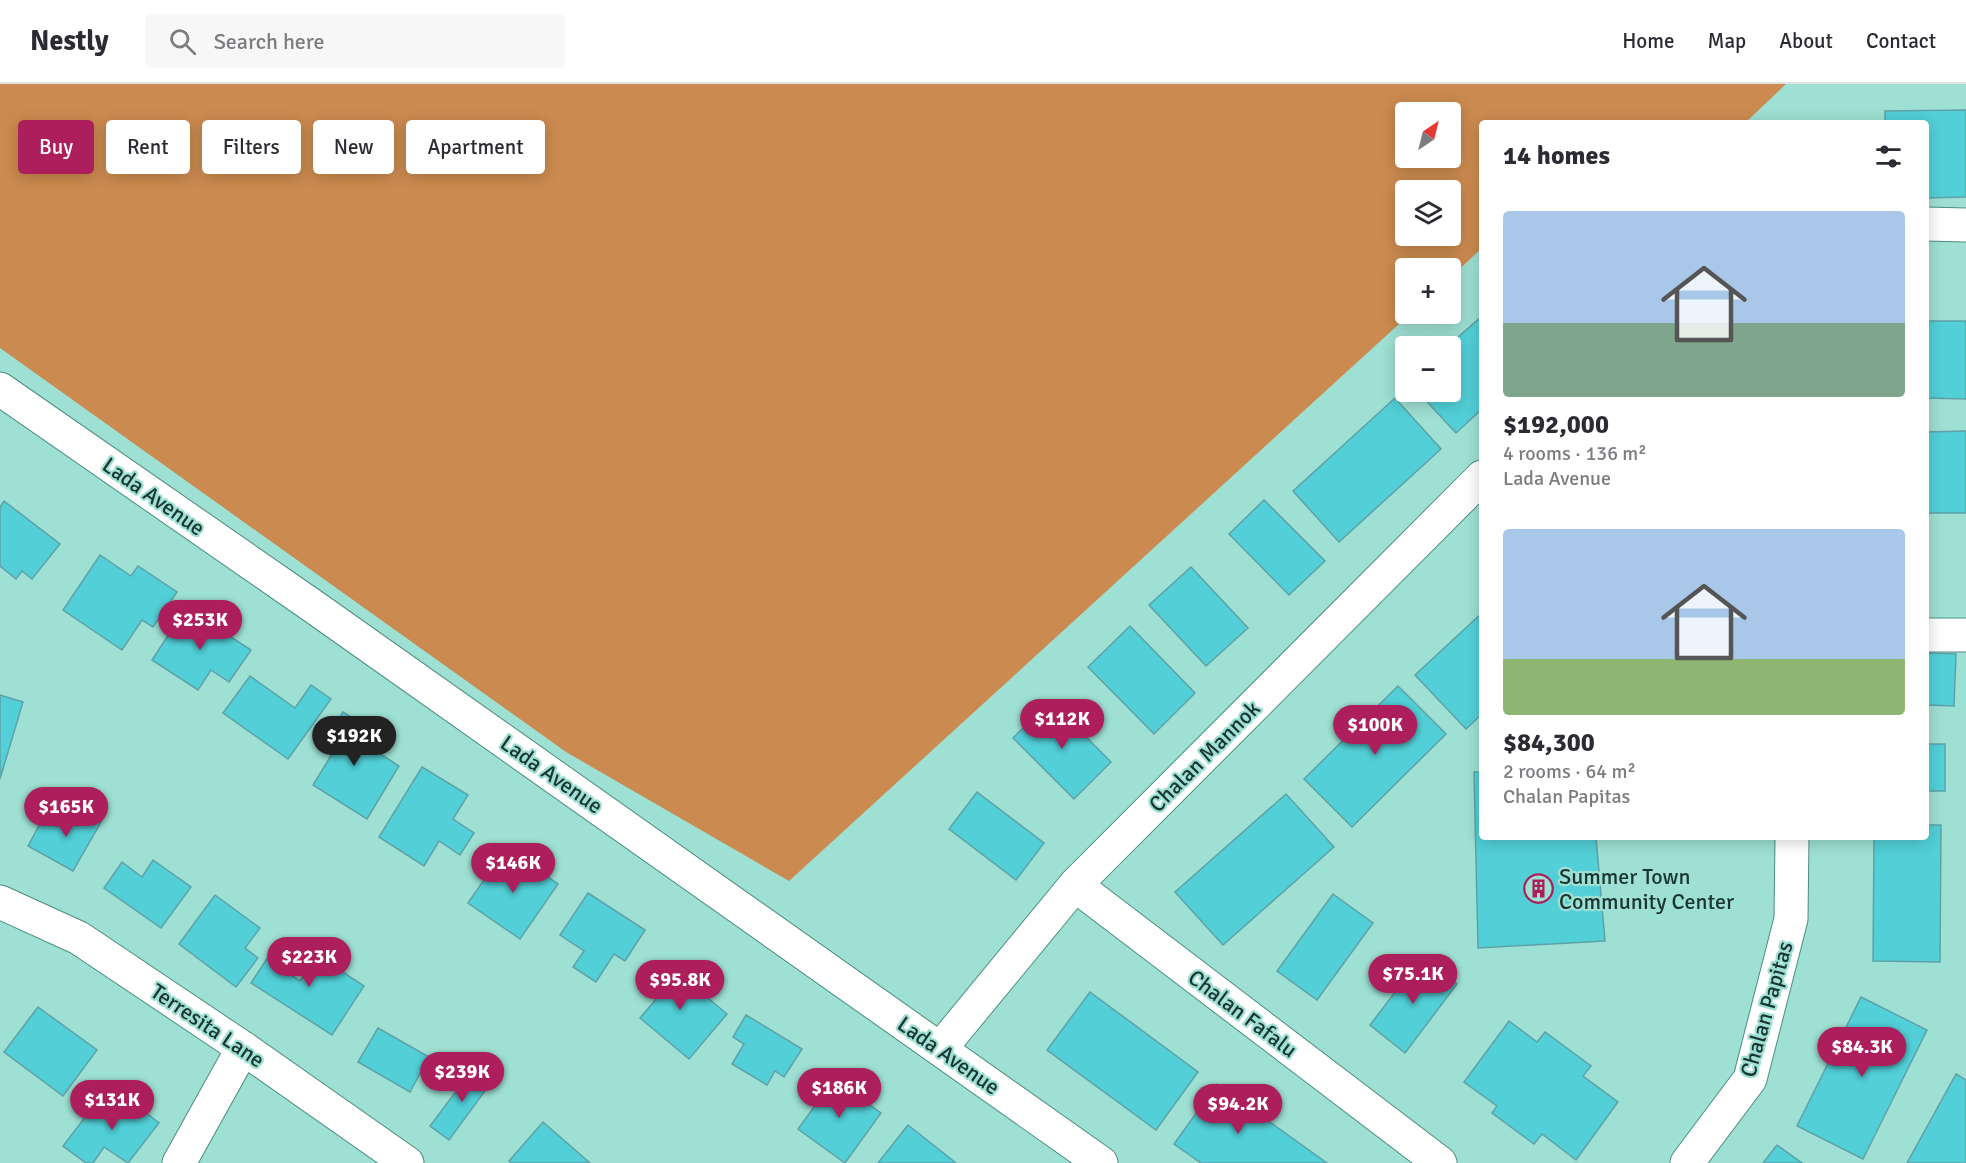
<!DOCTYPE html>
<html lang="en">
<head>
<meta charset="utf-8">
<style>
  :root { --surface:#fff; --page:#f7f7f7; --text:#2b2b33; --muted:#7c7c81; --line:#e1e1e2; --accent:#ad1f5c }
  body { margin:0; font-family:Signika,sans-serif; background:var(--page); color:var(--text); height:100vh; display:flex; flex-direction:column; font-size:22px; white-space:nowrap }
  * { box-sizing:border-box; margin:0 }
  p { font-size:20px; color:var(--muted) }
  .icon { flex:none; width:33px; height:33px; fill:none; stroke:currentColor; stroke-width:2; stroke-linecap:round; stroke-linejoin:round }
  .map { position:relative; flex:1; overflow:hidden }
  .sheet { position:absolute; left:1479px; top:36px; width:450px; height:720px; display:flex; flex-direction:column; background:var(--surface); border-radius:6px; box-shadow:0 3px 15px #0003 }
  .sheet>* { flex:none }
  .guide { position:absolute; left:18px; top:36px; width:570px; height:54px; display:flex; gap:12px }
  .needle { width:39px; rotate:35deg }
  .tools { position:absolute; left:1395px; top:18px; display:grid; gap:12px }
  .tools a { display:grid; place-items:center; width:66px; height:66px; border-radius:6px; background:var(--surface); box-shadow:0 3px 15px #0003; font-size:30px }
  .price { position:absolute; translate:-50% -51px; padding:0 14px; border-radius:21px; background:var(--accent); color:#fff; font-size:20px; line-height:39px; filter:drop-shadow(0 2px 3px #0008) }
  .price::after { content:''; position:absolute; left:50%; top:36px; width:18px; height:14px; margin-left:-9px; background:inherit; clip-path:polygon(0 0,100% 0,50% 100%) }
  .price.active { background:#222; color:#fff }
  ul { padding:0; list-style:none }
  li { display:grid; align-content:center; gap:12px; height:318px; padding:0 24px }
  li span { display:grid; place-items:center; height:186px; border-radius:6px; color:#555 }
  li>.icon { margin-inline-start:auto }
  span .icon { width:108px; height:108px; fill:#fffc; stroke-width:1 }
  li b { font-size:26px }
  h2 { display:flex; justify-content:space-between; align-items:center; height:72px; padding:0 24px; font-size:26px }
  .tag { padding:0 21px; border-radius:6px; background:var(--surface); box-shadow:0 3px 15px #0003; font-size:21px; line-height:54px }
  .tag.active { background:var(--accent); color:#fff }
  header { display:flex; align-items:center; gap:36px; box-sizing:border-box; height:84px; padding:0 30px; background:var(--surface); border-bottom:2px solid var(--line) }
  header strong { font-size:28px }
  nav { display:flex; gap:33px; margin-inline-start:auto; font-size:21px }
  .search { width:420px; height:54px; background:var(--page); display:flex; align-items:center; gap:15px; box-sizing:border-box; padding:0 21px; border-radius:6px; color:var(--muted); font-size:22px }
  .map>svg:first-child { display:block }
  .forest { fill:#cb8a4f; fill-rule:evenodd }
  .building { fill:#52cfd7; stroke:#5ea2a7; stroke-width:1.5 }
  .lines { fill:none; stroke-linecap:round; stroke-linejoin:round }
  .minor-casing { stroke:#4c8d82; stroke-width:35 }
  .minor { stroke:#fff; stroke-width:33 }
  .labels { text-anchor:middle; stroke-width:4.5; stroke-linejoin:round; paint-order:stroke }
  .street-label { font-size:22px; fill:#1a3531; stroke:#9ee0d3 }
  .poi-label { font-size:22px; fill:#1a3531; stroke:#9ee0d3; text-anchor:start }
</style>
</head>
<body>
<header>
<strong>Nestly</strong>
<div class="search"><svg class="icon" aria-label="search" viewBox="0 0 24 24"><circle cx="10" cy="10" r="6"/><path d="M15 15l6 6"/></svg>Search here</div>
<nav><a>Home</a><a>Map</a><a>About</a><a>Contact</a></nav>
</header>
<div class="map">
<svg width="1966" height="1079" viewBox="0 0 1966 1079">
  <rect width="100%" height="100%" fill="#9ee0d3"/>
  <path class="forest" d="M0,0H1786L1745,39H1482V164L1451,193L1450,184H1406V230H1410L789,797L566,668L0,264ZM1406,28H1450V74H1406ZM1406,106H1450V152H1406Z"/>
  <g class="building">
    <polygon points="1966,26 1966,113 1926,114 1926,39 1885,39 1885,27"/>
    <polygon points="1482,232 1482,325 1456,349 1418,308 1450,308 1450,262 1448,262"/>
    <polygon points="1926,237 1966,237 1966,315 1926,314"/>
    <polygon points="1395,314 1441,365 1339,458 1293,407"/>
    <polygon points="1966,347 1966,429 1926,429 1926,348"/>
    <polygon points="1264,416 1325,477 1289,511 1229,450"/>
    <polygon points="4,417 60,460 32,495 22,487 16,495 0,482 0,423"/>
    <polygon points="100,471 131,492 138,482 177,508 153,543 142,536 122,566 63,526"/>
    <polygon points="1191,483 1248,544 1206,582 1149,521"/>
    <polygon points="186,524 251,566 229,598 211,586 198,606 152,576"/>
    <polygon points="1482,529 1482,630 1466,645 1415,591"/>
    <polygon points="1130,542 1195,609 1154,650 1088,583"/>
    <polygon points="1926,569 1956,570 1954,622 1926,621"/>
    <polygon points="250,592 295,624 311,601 331,615 288,675 223,629"/>
    <polygon points="1398,602 1446,650 1352,743 1304,695"/>
    <polygon points="0,611 23,618 0,695"/>
    <polygon points="1050,617 1111,678 1074,715 1013,654"/>
    <polygon points="343,628 376,649 368,662 399,682 367,735 313,701 332,670 321,663"/>
    <rect x="1926" y="660" width="19" height="47"/>
    <polygon points="422,683 468,711 453,735 474,749 460,771 439,757 424,782 379,753"/>
    <polygon points="1474,688 1482,688 1482,753 1596,753 1605,857 1478,864"/>
    <polygon points="977,708 1044,759 1016,796 949,745"/>
    <polygon points="1286,710 1334,763 1223,861 1175,808"/>
    <polygon points="70,721 101,738 73,787 28,762 43,734 57,743"/>
    <polygon points="1926,741 1941,741 1940,878 1873,877 1874,753 1926,753"/>
    <polygon points="506,764 558,800 520,855 468,819"/>
    <polygon points="153,776 191,803 161,844 104,804 122,778 142,793"/>
    <polygon points="588,809 645,846 625,877 614,870 596,898 573,883 584,867 560,851"/>
    <polygon points="1333,810 1373,839 1317,916 1277,887"/>
    <polygon points="215,811 260,844 245,864 258,874 236,903 179,860"/>
    <polygon points="278,858 301,873 290,890 300,897 317,871 364,902 332,951 251,899"/>
    <polygon points="1422,873 1457,900 1405,969 1370,941"/>
    <polygon points="664,877 727,930 689,975 640,934 657,914 643,903"/>
    <polygon points="1090,908 1198,988 1156,1046 1047,966"/>
    <polygon points="1861,913 1927,946 1863,1075 1797,1042"/>
    <polygon points="38,923 97,966 63,1012 4,968"/>
    <polygon points="746,931 802,965 784,993 775,987 767,1001 732,980 744,960 733,953"/>
    <polygon points="1509,937 1537,958 1545,948 1591,982 1583,992 1618,1018 1576,1076 1542,1050 1534,1060 1492,1029 1497,1022 1464,998"/>
    <polygon points="378,944 429,973 410,1008 358,978"/>
    <polygon points="475,982 493,996 449,1056 430,1042"/>
    <polygon points="825,989 881,1029 845,1079 798,1045 822,1012 813,1005"/>
    <polygon points="1956,990 1966,996 1966,1079 1907,1079"/>
    <polygon points="1217,1000 1327,1079 1201,1079 1174,1060"/>
    <polygon points="123,1011 159,1039 128,1079 104,1063 93,1079 86,1079 63,1062 99,1015 113,1025"/>
    <polygon points="543,1038 590,1079 512,1079 509,1077"/>
    <polygon points="908,1041 956,1079 878,1079"/>
    <polygon points="1777,1061 1802,1079 1763,1079"/>
  </g>
  <g class="lines">
    <defs>
      <g id="minor">
        <polyline points="1926,140 1966,141"/>
        <polyline points="0,305 317,525 1101,1079"/>
        <polyline points="1926,551 1966,551"/>
        <polyline points="1075,801 1440,1079"/>
        <polyline points="0,818 79,854 243,964 407,1079"/>
        <polyline points="940,965 1075,801 1482,393"/>
        <polyline points="179,1079 243,964"/>
        <polyline points="1687,1079 1750,995 1791,835 1792,753"/>
      </g>
    </defs>
    <use href="#minor" class="minor-casing"/>
    <use href="#minor" class="minor"/>
  </g>
  <defs>
    <symbol id="building-ring" viewBox="-11 -11 22 22"><circle r="9.5" fill="#9ee0d3" stroke="#ad1f5c" stroke-width="1.5"/><path d="M-4-6H4V6H1V3H-1V6H-4ZM-2.5-4.3h1.7v1.8h-1.7ZM.8-4.3h1.7v1.8H.8ZM-2.5-1h1.7V.8h-1.7ZM.8-1h1.7V.8H.8Z" fill="#ad1f5c"/></symbol>
  </defs>
  <g fill-rule="evenodd">
    <use href="#building-ring" x="1522" y="788" width="33" height="33"/>
  </g>
  <g class="labels">
    <g class="street-label">
      <text transform="translate(154 412) rotate(35)" y="8">Lada Avenue</text>
      <text transform="translate(1204 672) rotate(-45)" y="8">Chalan Mannok</text>
      <text transform="translate(552 690) rotate(35)" y="8">Lada Avenue</text>
      <text transform="translate(1766 925) rotate(-74)" y="8">Chalan Papitas</text>
      <text transform="translate(1243 929) rotate(37)" y="8">Chalan Fafalu</text>
      <text transform="translate(208 941) rotate(34)" y="8">Terresita Lane</text>
      <text transform="translate(949 971) rotate(35)" y="8">Lada Avenue</text>
    </g>
    <g class="poi-label">
      <text x="1559" y="800">Summer Town<tspan x="1559" dy="25">Community Center</tspan></text>
    </g>
  </g>
</svg>
<div class="tools">
<a><svg class="needle" viewBox="-14 -14 28 28"><path d="M0-13l5 13h-10z" fill="#e53935"/><path d="M0 13l5-13h-10z" fill="#7c7c81"/></svg></a>
<a><svg class="icon" aria-label="layers" viewBox="0 0 24 24"><path d="M12 4l9 5-9 5-9-5zM3 14l9 5 9-5"/></svg></a>
<a>+</a>
<a>−</a>
</div>
<b class="price" style="left:200px;top:567px">$253K</b>
<b class="price" style="left:1062px;top:666px">$112K</b>
<b class="price" style="left:1375px;top:672px">$100K</b>
<b class="price active" style="left:354px;top:683px">$192K</b>
<b class="price" style="left:66px;top:754px">$165K</b>
<b class="price" style="left:513px;top:810px">$146K</b>
<b class="price" style="left:309px;top:904px">$223K</b>
<b class="price" style="left:1413px;top:921px">$75.1K</b>
<b class="price" style="left:680px;top:927px">$95.8K</b>
<b class="price" style="left:1862px;top:994px">$84.3K</b>
<b class="price" style="left:462px;top:1019px">$239K</b>
<b class="price" style="left:839px;top:1035px">$186K</b>
<b class="price" style="left:112px;top:1047px">$131K</b>
<b class="price" style="left:1238px;top:1051px">$94.2K</b>
<div class="guide">
<a class="tag active">Buy</a>
<a class="tag">Rent</a>
<a class="tag">Filters</a>
<a class="tag">New</a>
<a class="tag">Apartment</a>
</div>
<section class="sheet">
<h2>14 homes<svg class="icon" aria-label="filters" viewBox="0 0 24 24"><path d="M4 7h16M4 17h16"/><circle cx="9" cy="7" r="2"/><circle cx="15" cy="17" r="2"/></svg></h2>
<ul>
<li><span style="background:linear-gradient(#a9c7e8 60%,#7fa58c 0)"><svg class="icon" aria-label="home" viewBox="0 0 24 24"><path d="M3 11l9-7 9 7M6 9v11h12V9"/></svg></span><div><b>$192,000</b><p>4 rooms · 136 m²</p><p>Lada Avenue</p></div></li>
<li><span style="background:linear-gradient(#a9c7e8 70%,#8fb573 0)"><svg class="icon" aria-label="home" viewBox="0 0 24 24"><path d="M3 11l9-7 9 7M6 9v11h12V9"/></svg></span><div><b>$84,300</b><p>2 rooms · 64 m²</p><p>Chalan Papitas</p></div></li>
</ul>
</section>
</div>
</body>
</html>
